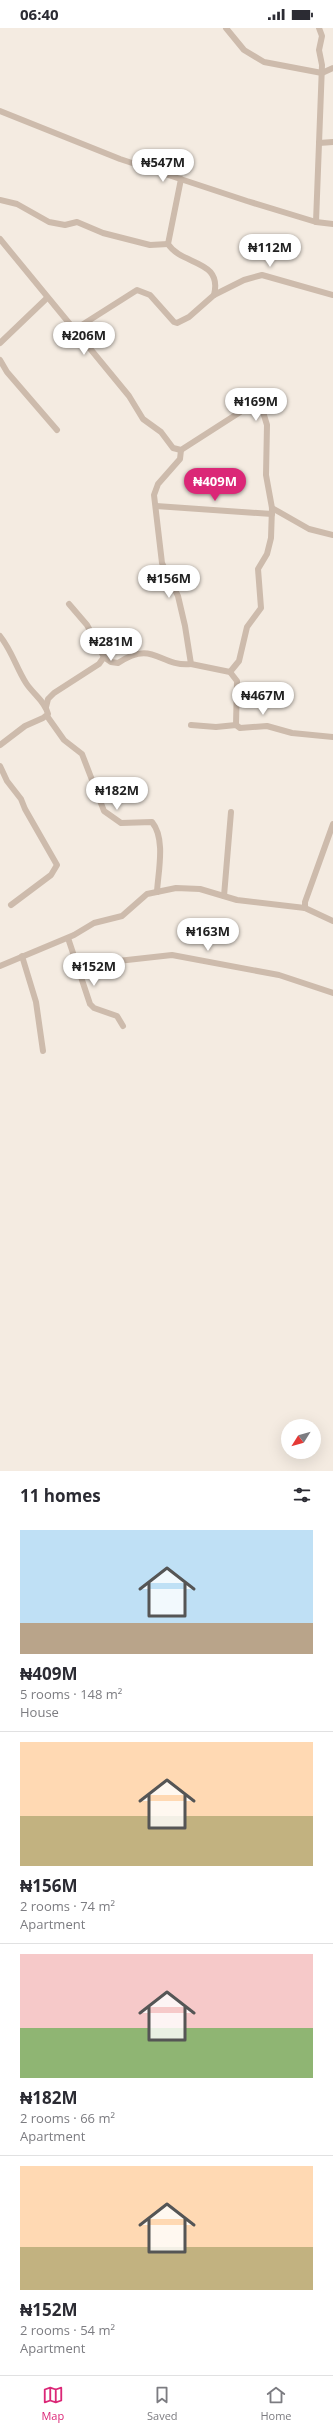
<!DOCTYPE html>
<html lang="en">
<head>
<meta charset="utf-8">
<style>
  :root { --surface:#fff; --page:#f7f7f7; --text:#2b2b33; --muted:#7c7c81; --line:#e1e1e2; --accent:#db2777 }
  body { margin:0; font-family:"Open Sans",sans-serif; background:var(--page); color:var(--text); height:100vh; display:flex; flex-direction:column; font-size:15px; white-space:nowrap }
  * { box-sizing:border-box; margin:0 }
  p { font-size:13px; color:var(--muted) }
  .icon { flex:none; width:22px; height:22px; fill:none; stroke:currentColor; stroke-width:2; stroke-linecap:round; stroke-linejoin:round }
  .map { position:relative; height:1443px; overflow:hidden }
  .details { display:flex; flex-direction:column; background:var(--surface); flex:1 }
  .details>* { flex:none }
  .needle { width:26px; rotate:233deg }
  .fabs { position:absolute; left:281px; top:1391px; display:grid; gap:8px }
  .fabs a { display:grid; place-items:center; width:40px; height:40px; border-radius:50%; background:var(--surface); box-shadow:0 4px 16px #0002; font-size:20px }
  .price { position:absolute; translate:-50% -34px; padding:0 9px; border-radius:14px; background:#fff; color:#222; font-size:13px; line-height:26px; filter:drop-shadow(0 1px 2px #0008) }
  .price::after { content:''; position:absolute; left:50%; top:24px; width:12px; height:9px; margin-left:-6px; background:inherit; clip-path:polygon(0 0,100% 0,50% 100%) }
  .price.active { background:var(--accent); color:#fff }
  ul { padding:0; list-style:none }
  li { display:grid; align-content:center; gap:8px; height:212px; padding:0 20px }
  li+li { border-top:1px solid var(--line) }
  li span { display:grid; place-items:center; height:124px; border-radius:0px; color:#555 }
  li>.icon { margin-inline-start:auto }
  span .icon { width:72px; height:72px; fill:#fffc; stroke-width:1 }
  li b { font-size:17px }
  h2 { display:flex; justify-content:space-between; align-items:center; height:48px; padding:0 20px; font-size:17px }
  .status { display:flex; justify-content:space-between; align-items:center; height:28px; padding:0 20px; background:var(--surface); direction:ltr }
  .status svg { height:11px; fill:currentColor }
  .tabs { display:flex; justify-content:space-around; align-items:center; height:56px; border-top:1px solid var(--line); background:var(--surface); font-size:11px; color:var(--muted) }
  .tabs a { display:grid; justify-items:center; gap:2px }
  .tabs .active { color:var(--accent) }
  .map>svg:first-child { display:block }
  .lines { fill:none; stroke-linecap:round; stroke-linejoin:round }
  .minor { stroke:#cdbbac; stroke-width:6 }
</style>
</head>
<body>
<div class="status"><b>06:40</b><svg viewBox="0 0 49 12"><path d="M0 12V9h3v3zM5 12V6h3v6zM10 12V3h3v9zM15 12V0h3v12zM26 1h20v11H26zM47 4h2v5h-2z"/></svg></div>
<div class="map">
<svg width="333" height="1443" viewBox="0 0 333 1443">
  <rect width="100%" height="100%" fill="#f4ebe1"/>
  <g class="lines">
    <g class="minor">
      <polyline points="226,0 244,22 264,34 322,45 333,40"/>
      <polyline points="0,83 120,131 247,173 316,194 333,196"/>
      <polyline points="319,115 333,114"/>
      <path d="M181,151L168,216C182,238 223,231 214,267"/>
      <polyline points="0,172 17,176 49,194 65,197 77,194 103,205 150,217 168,216"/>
      <polyline points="316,194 322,37 319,22 322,8 319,0"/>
      <polyline points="0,211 129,368 143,391 161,404 173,420 181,422 248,379 257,378 263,384 267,397 266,447 272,480 271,510 267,526 258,541 261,580 247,599 239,633 230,644"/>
      <polyline points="74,302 137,262 150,267 174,294 177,295 189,289 214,267 244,252 262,247 333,267"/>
      <polyline points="0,315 47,270"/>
      <polyline points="0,332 7,344 57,402"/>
      <polyline points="181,422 180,431 158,456 154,467 162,535 178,568 185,598 191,636 230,644 237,653 236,697"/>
      <polyline points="156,478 272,486"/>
      <polyline points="272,480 309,501 333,507"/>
      <path d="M0,608C12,623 16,639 26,655C33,666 45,673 48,686L43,690L25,698L0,717"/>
      <path d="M104,629L111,634L118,635C154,611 159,639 191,636"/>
      <polyline points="46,679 48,671 54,665 99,636 104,629 87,597 69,576"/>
      <path d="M47,688L64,712L82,726L104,783L121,795L152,794C166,811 158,844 157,864"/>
      <polyline points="191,697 216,699 236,697 240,700 267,698 292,705 333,709"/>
      <polyline points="0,738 7,753 21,771 25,781 57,837 51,847 11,877"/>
      <polyline points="224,868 231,784"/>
      <polyline points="305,880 305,874 333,796"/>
      <polyline points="68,910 90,976 94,980 117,988 123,998"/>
      <polyline points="22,928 36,974 43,1023"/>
      <polyline points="0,938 74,907 94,895 122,888 147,866 176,860 200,861 237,872 305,880 333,893"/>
      <polyline points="79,942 118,933 172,927 279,947 333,965"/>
    </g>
  </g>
</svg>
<div class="fabs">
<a><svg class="needle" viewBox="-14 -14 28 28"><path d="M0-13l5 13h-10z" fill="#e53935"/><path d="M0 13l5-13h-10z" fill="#7c7c81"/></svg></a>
</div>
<b class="price" style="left:163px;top:155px">₦547M</b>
<b class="price" style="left:270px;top:240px">₦112M</b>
<b class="price" style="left:84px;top:328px">₦206M</b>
<b class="price" style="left:256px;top:394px">₦169M</b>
<b class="price active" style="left:215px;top:474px">₦409M</b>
<b class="price" style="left:169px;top:571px">₦156M</b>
<b class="price" style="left:111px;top:634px">₦281M</b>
<b class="price" style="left:263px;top:688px">₦467M</b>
<b class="price" style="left:117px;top:783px">₦182M</b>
<b class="price" style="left:208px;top:924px">₦163M</b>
<b class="price" style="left:94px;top:959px">₦152M</b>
</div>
<section class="details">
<h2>11 homes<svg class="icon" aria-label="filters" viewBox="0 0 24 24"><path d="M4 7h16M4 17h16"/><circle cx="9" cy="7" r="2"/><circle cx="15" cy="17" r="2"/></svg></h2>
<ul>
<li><span style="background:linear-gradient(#bfe0f5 75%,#b9a48a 0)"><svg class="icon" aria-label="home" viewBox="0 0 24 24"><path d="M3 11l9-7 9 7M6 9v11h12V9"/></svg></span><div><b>₦409M</b><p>5 rooms · 148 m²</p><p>House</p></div></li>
<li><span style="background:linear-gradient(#ffd9b3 60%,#c2b280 0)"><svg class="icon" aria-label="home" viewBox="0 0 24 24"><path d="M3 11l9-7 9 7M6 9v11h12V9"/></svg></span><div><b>₦156M</b><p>2 rooms · 74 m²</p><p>Apartment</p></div></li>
<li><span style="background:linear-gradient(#f6c9c9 60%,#8fb573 0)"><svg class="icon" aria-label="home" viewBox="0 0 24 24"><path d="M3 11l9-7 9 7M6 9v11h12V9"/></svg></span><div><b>₦182M</b><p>2 rooms · 66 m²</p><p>Apartment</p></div></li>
<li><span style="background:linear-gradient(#ffd9b3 65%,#c2b280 0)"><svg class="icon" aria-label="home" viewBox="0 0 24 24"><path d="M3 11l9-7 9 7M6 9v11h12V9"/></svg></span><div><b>₦152M</b><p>2 rooms · 54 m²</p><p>Apartment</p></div></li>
</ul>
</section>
<nav class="tabs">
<a class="active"><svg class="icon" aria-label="map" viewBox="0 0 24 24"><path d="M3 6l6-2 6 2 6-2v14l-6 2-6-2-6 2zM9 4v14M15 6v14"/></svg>Map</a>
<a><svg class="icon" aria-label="saved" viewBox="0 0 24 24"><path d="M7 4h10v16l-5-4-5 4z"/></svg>Saved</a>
<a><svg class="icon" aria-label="home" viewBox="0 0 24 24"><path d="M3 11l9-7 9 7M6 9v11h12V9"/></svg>Home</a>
</nav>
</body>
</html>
